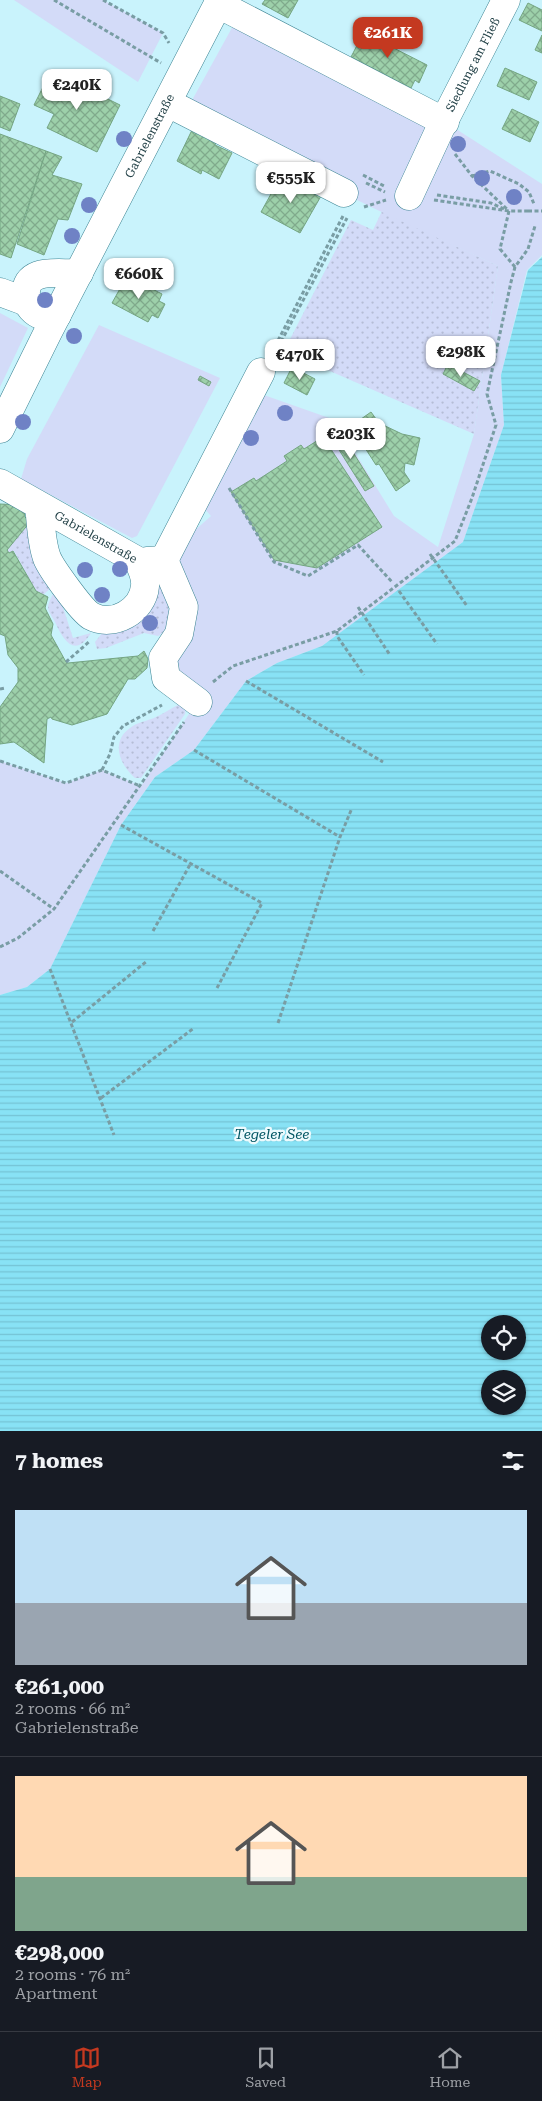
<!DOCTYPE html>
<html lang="en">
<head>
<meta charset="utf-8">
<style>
  :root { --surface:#171b24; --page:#242831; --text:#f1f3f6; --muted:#9ea1a6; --line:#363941; --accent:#c43920 }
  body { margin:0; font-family:"Roboto Serif",serif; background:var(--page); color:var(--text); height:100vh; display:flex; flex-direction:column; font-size:19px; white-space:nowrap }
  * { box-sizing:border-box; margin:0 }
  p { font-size:16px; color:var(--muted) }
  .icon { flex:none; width:28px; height:28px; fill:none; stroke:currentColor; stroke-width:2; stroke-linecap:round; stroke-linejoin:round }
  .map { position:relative; height:1431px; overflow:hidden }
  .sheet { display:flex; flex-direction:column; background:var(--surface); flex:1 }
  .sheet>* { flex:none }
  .tools { position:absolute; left:481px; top:1315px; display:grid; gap:10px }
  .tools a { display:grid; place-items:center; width:45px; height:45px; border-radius:50%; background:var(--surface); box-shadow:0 1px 4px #0004; font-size:25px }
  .price { position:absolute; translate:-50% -42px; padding:0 11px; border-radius:10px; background:#fff; color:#222; font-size:16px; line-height:32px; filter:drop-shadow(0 1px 2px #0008) }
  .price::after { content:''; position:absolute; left:50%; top:30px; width:15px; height:11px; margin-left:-8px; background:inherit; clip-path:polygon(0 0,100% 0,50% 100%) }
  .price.selected { background:var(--accent); color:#fff }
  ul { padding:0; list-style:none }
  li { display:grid; align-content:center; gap:10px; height:265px; padding:0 15px }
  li+li { border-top:1px solid var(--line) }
  li span { display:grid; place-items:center; height:155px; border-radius:0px; color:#555 }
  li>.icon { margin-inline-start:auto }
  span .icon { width:90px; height:90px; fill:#fffc; stroke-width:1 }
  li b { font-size:21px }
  h2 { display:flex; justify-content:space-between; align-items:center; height:60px; padding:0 15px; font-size:21px }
  .tabs { display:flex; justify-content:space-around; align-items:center; height:70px; border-top:1px solid var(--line); background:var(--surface); font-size:14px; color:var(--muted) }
  .tabs a { display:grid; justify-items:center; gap:2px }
  .tabs .selected { color:var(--accent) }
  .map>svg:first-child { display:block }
  .grass { fill:url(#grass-dots) }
  .green { fill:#d3dbf8 }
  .water { fill:url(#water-rules); fill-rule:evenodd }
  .building { fill:url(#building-cross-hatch); stroke:#74a582 }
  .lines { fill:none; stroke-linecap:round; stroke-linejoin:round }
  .minor-casing { stroke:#3c8493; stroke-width:29 }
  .path { stroke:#799da4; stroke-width:3; stroke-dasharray:4 2.5; stroke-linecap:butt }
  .minor { stroke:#fff; stroke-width:28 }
  .path-bridge { stroke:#799da4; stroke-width:3; stroke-dasharray:4 2.5; stroke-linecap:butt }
  .tree { fill:#6f82c5 }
  .labels { text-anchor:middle; stroke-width:4.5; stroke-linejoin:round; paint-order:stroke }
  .street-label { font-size:12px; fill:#244248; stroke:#edfafd }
  .water-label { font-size:14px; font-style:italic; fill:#015563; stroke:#edfafd }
</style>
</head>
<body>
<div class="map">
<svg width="542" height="1431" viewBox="0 0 542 1431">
  <defs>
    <pattern id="grass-dots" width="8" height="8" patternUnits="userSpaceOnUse" patternTransform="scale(1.25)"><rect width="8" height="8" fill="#d3dbf8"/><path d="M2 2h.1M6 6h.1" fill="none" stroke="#b5bdd6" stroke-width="1.8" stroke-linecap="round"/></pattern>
    <pattern id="water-rules" width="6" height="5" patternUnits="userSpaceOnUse" patternTransform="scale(1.25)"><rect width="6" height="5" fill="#88e2f5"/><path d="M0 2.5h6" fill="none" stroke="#75c3d4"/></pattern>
    <pattern id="building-cross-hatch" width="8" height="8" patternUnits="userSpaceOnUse" patternTransform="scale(1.25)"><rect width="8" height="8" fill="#9dd0aa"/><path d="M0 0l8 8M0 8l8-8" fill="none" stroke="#80aa8c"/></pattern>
  </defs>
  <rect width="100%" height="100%" fill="#c9f3fc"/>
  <g class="grass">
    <polygon points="382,211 498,266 474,434 284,351 351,220 373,230"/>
    <polygon points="30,522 52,587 43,595 36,591 14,551 9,553 7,550"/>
    <path d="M156,566C162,584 181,625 158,636L144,633L106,648L97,649L95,642Z"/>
    <path d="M58,592L73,638L91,633C75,659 63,640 55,622C53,618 49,613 48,608C48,603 51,598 53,594Z"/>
    <path d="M181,704L186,707L185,714L141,778H135C120,765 110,742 130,728C137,722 148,721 156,717C165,713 172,707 181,704Z"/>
  </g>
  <g class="green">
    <polygon points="14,0 103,0 163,33 138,82"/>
    <polygon points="239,15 445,122 542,184 542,255 527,270 501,375 504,425 463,542 322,646 277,663 246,681 194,750 155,777 121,825 50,969 27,987 0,995 0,761 66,783 102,770 141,786 197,702 166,678 179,634 166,556 211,516 202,506 261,394 335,420 394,516 438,547 474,434 498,266 371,207 185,113"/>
    <polygon points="0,313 28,328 0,387"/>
    <polygon points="99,325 220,378 137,536 132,538 21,479 27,459"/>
  </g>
  <path class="water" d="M542,257V1431H0V995L27,987L50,969L121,825L155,777L194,750L246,681L277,663L322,646L463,542L504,425L501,375L528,270ZM490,1324H518V1351H490ZM490,1379H518V1406H490Z"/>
  <g class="building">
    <polygon points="265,0 298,0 288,18 262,4"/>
    <polygon points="528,3 542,10 542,31 519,20"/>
    <polygon points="368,24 380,30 376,39 427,65 419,83 415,80 411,88 351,57"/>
    <polygon points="542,35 542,53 535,50"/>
    <polygon points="505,68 537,82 529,100 497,86"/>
    <polygon points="51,71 120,105 97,152 47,128 54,114 34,105"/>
    <polygon points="0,96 20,104 10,131 0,127"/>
    <polygon points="512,109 539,122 530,142 502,129"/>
    <polygon points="192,130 216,141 215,145 232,153 219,179 202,170 201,174 177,161"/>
    <polygon points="0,134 46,151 11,258 0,254"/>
    <polygon points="46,151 62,157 52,175 82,184 68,220 58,219 44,255 17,244"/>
    <polygon points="282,174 321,196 300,233 261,212"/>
    <polygon points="127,276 162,294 159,301 165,304 158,318 152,315 148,322 112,303"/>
    <polygon points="448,364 480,381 474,391 443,374"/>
    <polygon points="292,367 315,379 307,395 284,383"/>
    <polygon points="200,376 211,382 209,386 198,380"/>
    <polygon points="371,412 379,423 402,434 420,438 414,465 405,463 404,472 410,481 396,491 379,464 376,465 358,437 362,434 354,424"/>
    <polygon points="338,428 374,486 365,491 329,434"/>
    <polygon points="323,437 382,527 317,568 274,560 231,492 254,478 256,481 287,461 284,456 301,445 304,449"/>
    <polygon points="0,504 23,505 25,517 30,522 7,550 9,553 13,551 36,591 48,597 45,608 53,624 51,635 66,662 68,663 138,656 144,651 148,659 147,668 135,679 128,679 107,714 72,725 52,719 51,717 47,719 44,763 14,742 0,744 0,707 18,682 18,668 8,655 5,636 0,634"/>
  </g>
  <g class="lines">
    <defs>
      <g id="minor">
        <polyline points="218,4 445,122"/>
        <polyline points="168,103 344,193"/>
        <path id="s1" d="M409,196L440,129L506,0"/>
        <polyline points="0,292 27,302"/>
        <path d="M57,315L43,316C34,313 27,306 26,296C24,265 61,275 79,273"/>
        <path id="s2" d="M0,429L48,332L220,0"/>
        <path id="s3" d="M0,483L138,561C142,569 146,576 145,586C143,611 113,628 91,616C81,610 51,568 47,558C41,542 41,522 39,505"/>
        <polyline points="164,560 261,372"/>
        <polyline points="147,561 164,560 184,607 179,634 163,658 166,678 198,702"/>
      </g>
    </defs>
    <use href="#minor" class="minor-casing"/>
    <g class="path">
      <polyline points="54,0 161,63"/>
      <polyline points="103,0 163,33 169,43"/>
      <polyline points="455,154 472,176 507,209"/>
      <polyline points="363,175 386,187"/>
      <polyline points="472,176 490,171 519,184 529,192 534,204"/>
      <polyline points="366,183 385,192"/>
      <polyline points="437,195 491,203 504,209"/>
      <polyline points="434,200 509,211 528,211"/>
      <polyline points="364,207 386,200"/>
      <polyline points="509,211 500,249 515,267"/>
      <polyline points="272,352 343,216"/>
      <polyline points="275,353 347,218"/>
      <polyline points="229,488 274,562 308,576 358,545 392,582"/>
      <polyline points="430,554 467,606"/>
      <polyline points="399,591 437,644"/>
      <polyline points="358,607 390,655"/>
      <polyline points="337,631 337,636 364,675"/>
      <polyline points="66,662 90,641"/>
      <polyline points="246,681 383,762"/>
      <polyline points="213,682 233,666 337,631 455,541 472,498 496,425 487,394 511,282 515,267 528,249 535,226"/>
      <polyline points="0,689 5,688"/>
      <polyline points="194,750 340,837"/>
      <polyline points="0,761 66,783 102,770 140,786"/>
      <polyline points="102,770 110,754 114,737 123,726 162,705"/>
      <polyline points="121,825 262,903 217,988"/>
      <polyline points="0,871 54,909"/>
      <polyline points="153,931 191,863"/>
      <polyline points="0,947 18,938 54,909 184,722"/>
      <polyline points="50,969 114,1135"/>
      <polyline points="72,1022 147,961"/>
      <polyline points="278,1023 340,837 352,808"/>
      <polyline points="101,1098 194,1028"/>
    </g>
    <use href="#minor" class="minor"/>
    <polyline class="path-bridge" points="528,211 542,211"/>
  </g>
  <g class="tree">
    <circle cx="124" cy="139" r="8"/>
    <circle cx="458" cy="144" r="8"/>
    <circle cx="482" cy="178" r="8"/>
    <circle cx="514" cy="197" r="8"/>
    <circle cx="89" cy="205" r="8"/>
    <circle cx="72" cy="236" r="8"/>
    <circle cx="45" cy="300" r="8"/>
    <circle cx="74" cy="336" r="8"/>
    <circle cx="285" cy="413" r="8"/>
    <circle cx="23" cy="422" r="8"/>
    <circle cx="251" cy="438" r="8"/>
    <circle cx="120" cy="569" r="8"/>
    <circle cx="85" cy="570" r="8"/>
    <circle cx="102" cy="595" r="8"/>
    <circle cx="150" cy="623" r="8"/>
  </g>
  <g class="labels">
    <g class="street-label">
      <text dy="4" stroke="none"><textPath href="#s1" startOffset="146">Siedlung am Fließ</textPath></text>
      <text dy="4" stroke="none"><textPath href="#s2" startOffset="329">Gabrielenstraße</textPath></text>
      <text dy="4" stroke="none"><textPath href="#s3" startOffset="110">Gabrielenstraße</textPath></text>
    </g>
    <g class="water-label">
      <text x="272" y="1139">Tegeler See</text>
    </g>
  </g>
</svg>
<div class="tools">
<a><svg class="icon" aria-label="locate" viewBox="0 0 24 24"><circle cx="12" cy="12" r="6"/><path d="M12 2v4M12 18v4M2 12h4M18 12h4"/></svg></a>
<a><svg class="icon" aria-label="layers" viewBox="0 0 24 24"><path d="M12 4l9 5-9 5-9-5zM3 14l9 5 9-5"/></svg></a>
</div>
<b class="price selected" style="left:388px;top:59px">€261K</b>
<b class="price" style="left:77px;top:111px">€240K</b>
<b class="price" style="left:291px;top:204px">€555K</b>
<b class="price" style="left:139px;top:300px">€660K</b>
<b class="price" style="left:461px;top:378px">€298K</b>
<b class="price" style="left:300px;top:381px">€470K</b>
<b class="price" style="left:351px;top:460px">€203K</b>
</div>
<section class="sheet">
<h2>7 homes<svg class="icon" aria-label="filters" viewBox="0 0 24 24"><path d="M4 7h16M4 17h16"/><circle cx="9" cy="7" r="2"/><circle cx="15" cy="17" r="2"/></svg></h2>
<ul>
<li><span style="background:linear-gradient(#bfe0f5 60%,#9aa5b1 0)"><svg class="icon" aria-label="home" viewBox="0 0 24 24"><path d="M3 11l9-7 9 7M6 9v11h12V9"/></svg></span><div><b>€261,000</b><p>2 rooms · 66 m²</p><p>Gabrielenstraße</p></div></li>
<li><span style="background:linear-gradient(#ffd9b3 65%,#7fa58c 0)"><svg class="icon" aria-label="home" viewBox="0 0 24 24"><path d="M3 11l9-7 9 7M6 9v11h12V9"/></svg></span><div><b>€298,000</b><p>2 rooms · 76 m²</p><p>Apartment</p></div></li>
</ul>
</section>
<nav class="tabs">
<a class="selected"><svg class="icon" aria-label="map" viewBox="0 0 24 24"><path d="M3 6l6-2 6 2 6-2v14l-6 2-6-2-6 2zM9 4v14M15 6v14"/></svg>Map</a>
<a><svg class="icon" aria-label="saved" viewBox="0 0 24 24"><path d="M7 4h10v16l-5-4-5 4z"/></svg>Saved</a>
<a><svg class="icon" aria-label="home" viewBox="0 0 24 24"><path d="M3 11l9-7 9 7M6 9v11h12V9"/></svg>Home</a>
</nav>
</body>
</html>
